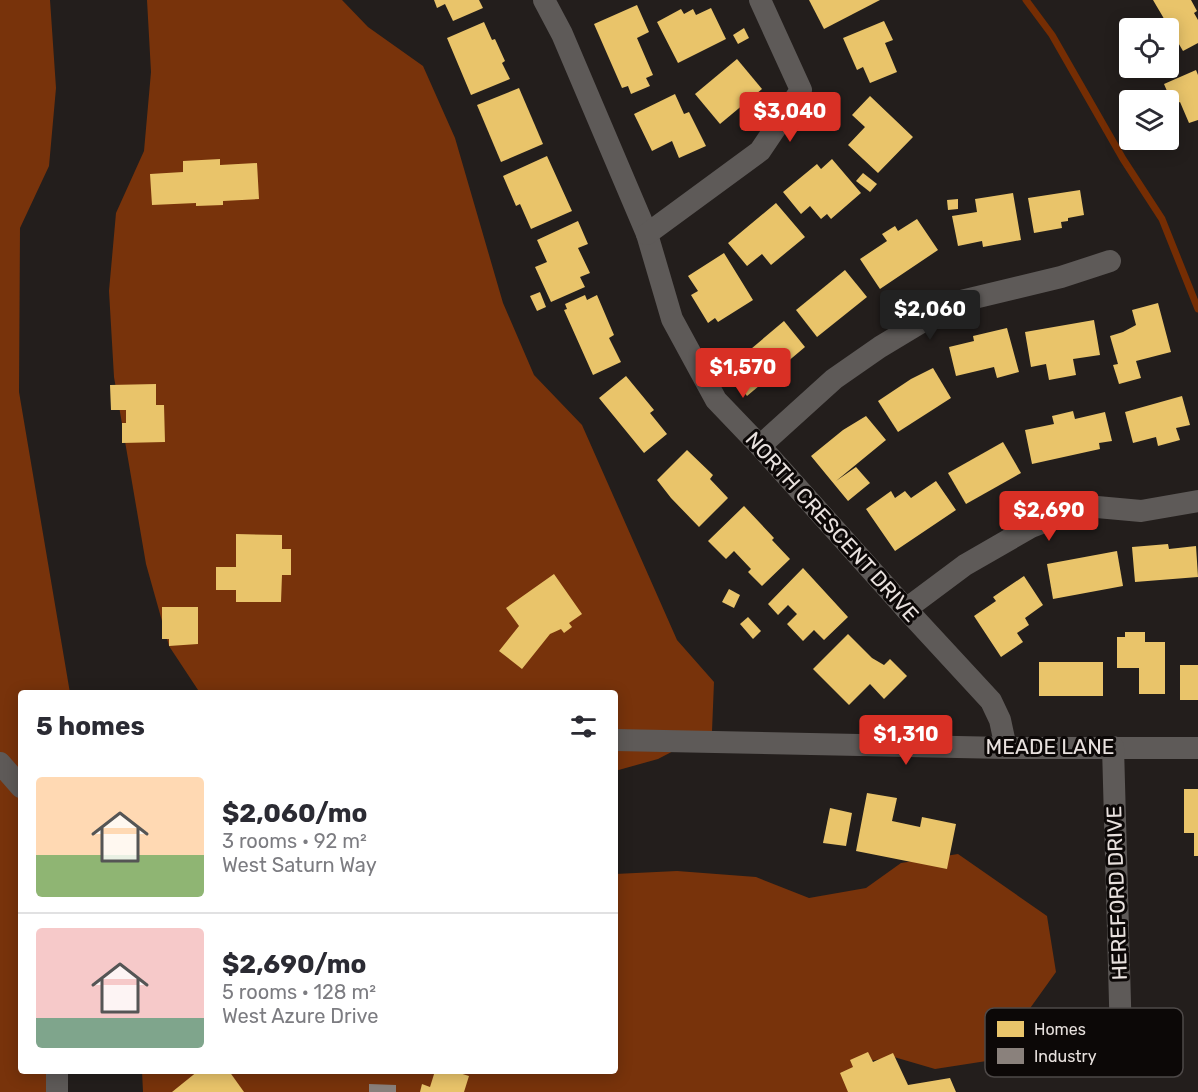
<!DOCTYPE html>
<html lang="en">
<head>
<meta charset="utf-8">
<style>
  :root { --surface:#fff; --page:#f7f7f7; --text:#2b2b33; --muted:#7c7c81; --line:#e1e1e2; --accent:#d93025 }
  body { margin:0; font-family:Rubik,sans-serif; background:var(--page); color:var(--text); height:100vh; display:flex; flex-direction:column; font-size:22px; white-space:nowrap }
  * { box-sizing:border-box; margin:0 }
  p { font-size:20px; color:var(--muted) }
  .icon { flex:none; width:33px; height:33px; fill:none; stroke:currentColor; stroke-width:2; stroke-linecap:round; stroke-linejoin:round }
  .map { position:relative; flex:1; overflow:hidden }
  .side { position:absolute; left:18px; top:690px; width:600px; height:384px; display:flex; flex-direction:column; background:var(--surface); border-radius:6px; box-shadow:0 3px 15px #0003 }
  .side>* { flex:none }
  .controls { position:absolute; left:1119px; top:18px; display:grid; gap:12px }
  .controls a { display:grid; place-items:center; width:60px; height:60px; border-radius:6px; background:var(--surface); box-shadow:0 3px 15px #0003; font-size:30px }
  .price { position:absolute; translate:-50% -51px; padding:0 14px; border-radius:6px; background:var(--accent); color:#fff; font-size:20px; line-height:39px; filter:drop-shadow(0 2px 3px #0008) }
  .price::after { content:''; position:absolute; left:50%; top:36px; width:18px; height:14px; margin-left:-9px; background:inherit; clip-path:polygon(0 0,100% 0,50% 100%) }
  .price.selected { background:#222; color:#fff }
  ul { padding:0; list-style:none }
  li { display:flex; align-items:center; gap:18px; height:150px; padding:0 18px }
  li+li { border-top:2px solid var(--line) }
  li span { display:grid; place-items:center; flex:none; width:168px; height:120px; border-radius:6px; color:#555 }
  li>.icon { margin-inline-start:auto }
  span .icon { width:72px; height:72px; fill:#fffc; stroke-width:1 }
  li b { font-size:26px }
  h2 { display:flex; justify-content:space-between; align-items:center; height:72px; padding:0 18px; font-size:26px }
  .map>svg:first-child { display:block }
  .forest { fill:#78330b }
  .homes { fill:#e9c46a }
  .industry { fill:#8a817c }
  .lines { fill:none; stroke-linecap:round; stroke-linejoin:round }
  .stream { stroke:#752d03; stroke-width:7 }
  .street { stroke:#5e5a58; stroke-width:22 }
  .labels { text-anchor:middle; stroke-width:6; stroke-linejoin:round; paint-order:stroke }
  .street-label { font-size:21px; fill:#e8e1de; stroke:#0c0807 }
  .key { fill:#0c0807; stroke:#4e4948; stroke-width:1.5 }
  .key-label { font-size:16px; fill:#e8e1de }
</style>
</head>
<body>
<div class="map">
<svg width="1198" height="1092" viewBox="0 0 1198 1092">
  <rect width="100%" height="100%" fill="#231e1c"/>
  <g class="forest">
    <polygon points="0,0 50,0 56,88 49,166 20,228 19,392 70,693 21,693 21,1071 46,1071 47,1092 0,1092"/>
    <polygon points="147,0 342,0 368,27 423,66 455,138 503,303 534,375 582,425 677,640 714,682 712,731 658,759 615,771 615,693 200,693 169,646 146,564 114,377 109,291 116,213 144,151 151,72"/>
    <polygon points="958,854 1047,916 1056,972 993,1060 935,1069 894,1057 857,1063 861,1092 143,1092 142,1071 615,1071 615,874 677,871 756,877 809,898 866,888 901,863"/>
  </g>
  <g class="homes">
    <polygon points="434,0 479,0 483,8 453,21 445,4 437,8"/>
    <polygon points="809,0 880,0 824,29"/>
    <polygon points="1153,0 1191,0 1197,11 1194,13 1198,20 1198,43 1183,51"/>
    <polygon points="637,5 649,32 637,38 653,75 646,78 650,86 631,94 628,86 622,88 594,24"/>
    <polygon points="711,8 726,39 678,63 657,22 681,9 684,14 693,9 696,15"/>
    <polygon points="884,21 893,40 885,43 897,72 870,83 863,67 857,70 843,38"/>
    <polygon points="484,22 492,40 495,39 505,61 502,63 510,79 471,95 447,38"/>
    <polygon points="744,28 749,38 738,44 733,35"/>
    <polygon points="737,59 762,89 720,124 695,94"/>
    <polygon points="1196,70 1198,75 1198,120 1189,123 1180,102 1173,105 1164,84"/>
    <polygon points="519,88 543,144 501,162 477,105"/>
    <polygon points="675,94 684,114 689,112 706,146 679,158 672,141 652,151 634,114"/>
    <polygon points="870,96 913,137 878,173 848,145 865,127 852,115"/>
    <polygon points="547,156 572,211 531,229 520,204 516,206 503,176"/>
    <polygon points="220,159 220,165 257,163 259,199 223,201 223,205 196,206 196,203 152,205 150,174 183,172 183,161"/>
    <polygon points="832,159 861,193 831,219 827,214 821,219 810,206 801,214 783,192 817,164 821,169"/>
    <polygon points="863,173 877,184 870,192 856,181"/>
    <polygon points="1080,190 1084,215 1068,218 1068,221 1061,222 1062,228 1034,233 1028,198"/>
    <polygon points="1013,193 1021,240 983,247 982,241 958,246 952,216 977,212 975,199"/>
    <polygon points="958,199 958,209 948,210 947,200"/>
    <polygon points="776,203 805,237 771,265 762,254 747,266 728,243"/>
    <polygon points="917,219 938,250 880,289 860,259 887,241 882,234 895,226 898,231"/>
    <polygon points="578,221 588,244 578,248 590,273 580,277 585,287 551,302 535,267 547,262 537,240"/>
    <polygon points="724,253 753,300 718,322 715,318 708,323 691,295 698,291 688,276"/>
    <polygon points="845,270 867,297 817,337 796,310"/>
    <polygon points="540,292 546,307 537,311 530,296"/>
    <polygon points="585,295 587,300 597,295 614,335 609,338 621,362 593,375 564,310 567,309 565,304"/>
    <polygon points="1158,303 1171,352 1136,361 1141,378 1119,384 1113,365 1118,364 1110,336 1123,332 1136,325 1132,310"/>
    <polygon points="1094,320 1100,355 1073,359 1076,375 1049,380 1046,364 1031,367 1025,332"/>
    <polygon points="784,321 805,347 747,396 726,370"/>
    <polygon points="1007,328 1019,372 997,378 994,367 956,376 949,347 974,341 973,336"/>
    <polygon points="933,368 951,398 898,432 878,401 911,379"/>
    <polygon points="626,376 654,410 650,413 667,434 644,453 599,398"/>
    <polygon points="156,384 156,405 164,405 165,442 122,443 122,423 126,423 126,410 111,410 110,385"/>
    <polygon points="1182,396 1190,425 1176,428 1180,440 1158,446 1156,437 1133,443 1125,412"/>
    <polygon points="1073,411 1075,419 1105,412 1112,441 1099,443 1100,449 1032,464 1025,430 1054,424 1052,416"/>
    <polygon points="866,416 886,440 836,481 856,467 870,483 848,501 811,456 843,430"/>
    <polygon points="1003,442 1021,473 966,504 948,473"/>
    <polygon points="687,450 713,475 710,479 728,498 699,527 671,498 657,480"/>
    <polygon points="936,481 956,510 895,551 866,509 891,491 895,498 905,491 911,498"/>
    <polygon points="744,506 774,538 772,540 790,559 762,586 748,572 751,569 734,551 726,559 708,541"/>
    <polygon points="236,534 282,535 282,549 291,549 291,575 282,575 281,602 236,602 236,590 216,590 216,567 236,567"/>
    <polygon points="1168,544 1169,549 1196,546 1198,577 1135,582 1132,547"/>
    <polygon points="1117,551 1123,586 1053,599 1047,564"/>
    <polygon points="803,568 848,617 824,640 814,630 803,641 787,624 797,614 788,605 778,615 768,604"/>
    <polygon points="554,574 582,614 569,623 572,627 564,633 561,629 550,634 522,669 499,651 519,626 506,608"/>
    <polygon points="1024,576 1043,605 1025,618 1029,625 1017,633 1023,642 1001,657 974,616 996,601 993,597"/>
    <polygon points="729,589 740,595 734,608 722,602"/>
    <polygon points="162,607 198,607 198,644 169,646 169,639 162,639"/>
    <polygon points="748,617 761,631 753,639 740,624"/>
    <polygon points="1125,632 1145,632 1145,642 1165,642 1165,694 1139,694 1139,668 1117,668 1117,637 1125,637"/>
    <polygon points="848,634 872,658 884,665 890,659 907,676 884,699 870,684 849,705 813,669"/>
    <rect x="1039" y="662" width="64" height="34"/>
    <rect x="1180" y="665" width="18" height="35"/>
    <polygon points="1184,789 1198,789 1198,856 1194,856 1194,833 1184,833"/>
    <polygon points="867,793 897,798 892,821 920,827 922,817 956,824 947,869 856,851"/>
    <polygon points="830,808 852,813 846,846 823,843"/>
    <polygon points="868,1052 873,1062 893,1053 908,1085 950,1078 956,1092 848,1092 840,1073 853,1067 850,1060"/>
    <polygon points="198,1071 229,1071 244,1092 172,1092"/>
    <polygon points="435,1071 453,1071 469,1076 464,1092 420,1092 422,1084 430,1087"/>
  </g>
  <polygon class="industry" points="369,1084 396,1085 396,1092 369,1092"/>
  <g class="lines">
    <polyline class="stream" points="1026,0 1052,35 1123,159 1162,219 1198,309"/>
    <g class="street">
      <polyline points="544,0 562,34 647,234 672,319 716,400 760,446 906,609 991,701 1000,720 1006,748"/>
      <polyline points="647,234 760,151 801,90 760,0"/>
      <polyline points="760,446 834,379 880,347 953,303 1061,277 1110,261"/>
      <polyline points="906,609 965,565 1031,527 1086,506 1141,511 1198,501"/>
      <polyline points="615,740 1006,748 1198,748"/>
      <polyline points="1113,747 1121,1039"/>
      <polyline points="0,763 21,787"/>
      <polyline points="57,1071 57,1092"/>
    </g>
  </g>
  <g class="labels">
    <g class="street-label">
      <text transform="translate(832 527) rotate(48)" y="7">NORTH CRESCENT DRIVE</text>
      <text x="1050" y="754">MEADE LANE</text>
      <text transform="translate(1117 893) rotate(-92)" y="7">HEREFORD DRIVE</text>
    </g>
  </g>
  <rect x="985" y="1008" width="198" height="69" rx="9" class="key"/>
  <rect x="997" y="1021" width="27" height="16" fill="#e9c46a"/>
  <rect x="997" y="1048" width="27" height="16" fill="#8a817c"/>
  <g class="key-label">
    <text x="1034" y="1035">Homes</text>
    <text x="1034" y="1062">Industry</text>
  </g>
</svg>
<div class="controls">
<a><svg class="icon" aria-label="locate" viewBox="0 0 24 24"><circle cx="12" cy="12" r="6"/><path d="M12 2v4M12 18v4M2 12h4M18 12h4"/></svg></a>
<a><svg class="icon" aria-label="layers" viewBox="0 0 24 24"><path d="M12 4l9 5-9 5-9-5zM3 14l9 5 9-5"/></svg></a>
</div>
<b class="price" style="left:790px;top:143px">$3,040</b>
<b class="price selected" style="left:930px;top:341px">$2,060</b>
<b class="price" style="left:743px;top:399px">$1,570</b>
<b class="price" style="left:1049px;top:542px">$2,690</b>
<b class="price" style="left:906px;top:766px">$1,310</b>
<section class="side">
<h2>5 homes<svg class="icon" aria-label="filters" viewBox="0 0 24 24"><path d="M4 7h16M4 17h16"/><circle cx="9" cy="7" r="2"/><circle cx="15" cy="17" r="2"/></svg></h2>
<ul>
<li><span style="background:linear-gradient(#ffd9b3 65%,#8fb573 0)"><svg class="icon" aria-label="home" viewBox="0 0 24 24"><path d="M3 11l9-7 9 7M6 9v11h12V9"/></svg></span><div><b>$2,060/mo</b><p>3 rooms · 92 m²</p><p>West Saturn Way</p></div></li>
<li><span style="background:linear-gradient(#f6c9c9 75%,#7fa58c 0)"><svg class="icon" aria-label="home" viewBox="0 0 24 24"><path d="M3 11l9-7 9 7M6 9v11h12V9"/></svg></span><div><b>$2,690/mo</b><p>5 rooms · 128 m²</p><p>West Azure Drive</p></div></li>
</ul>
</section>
</div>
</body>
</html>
